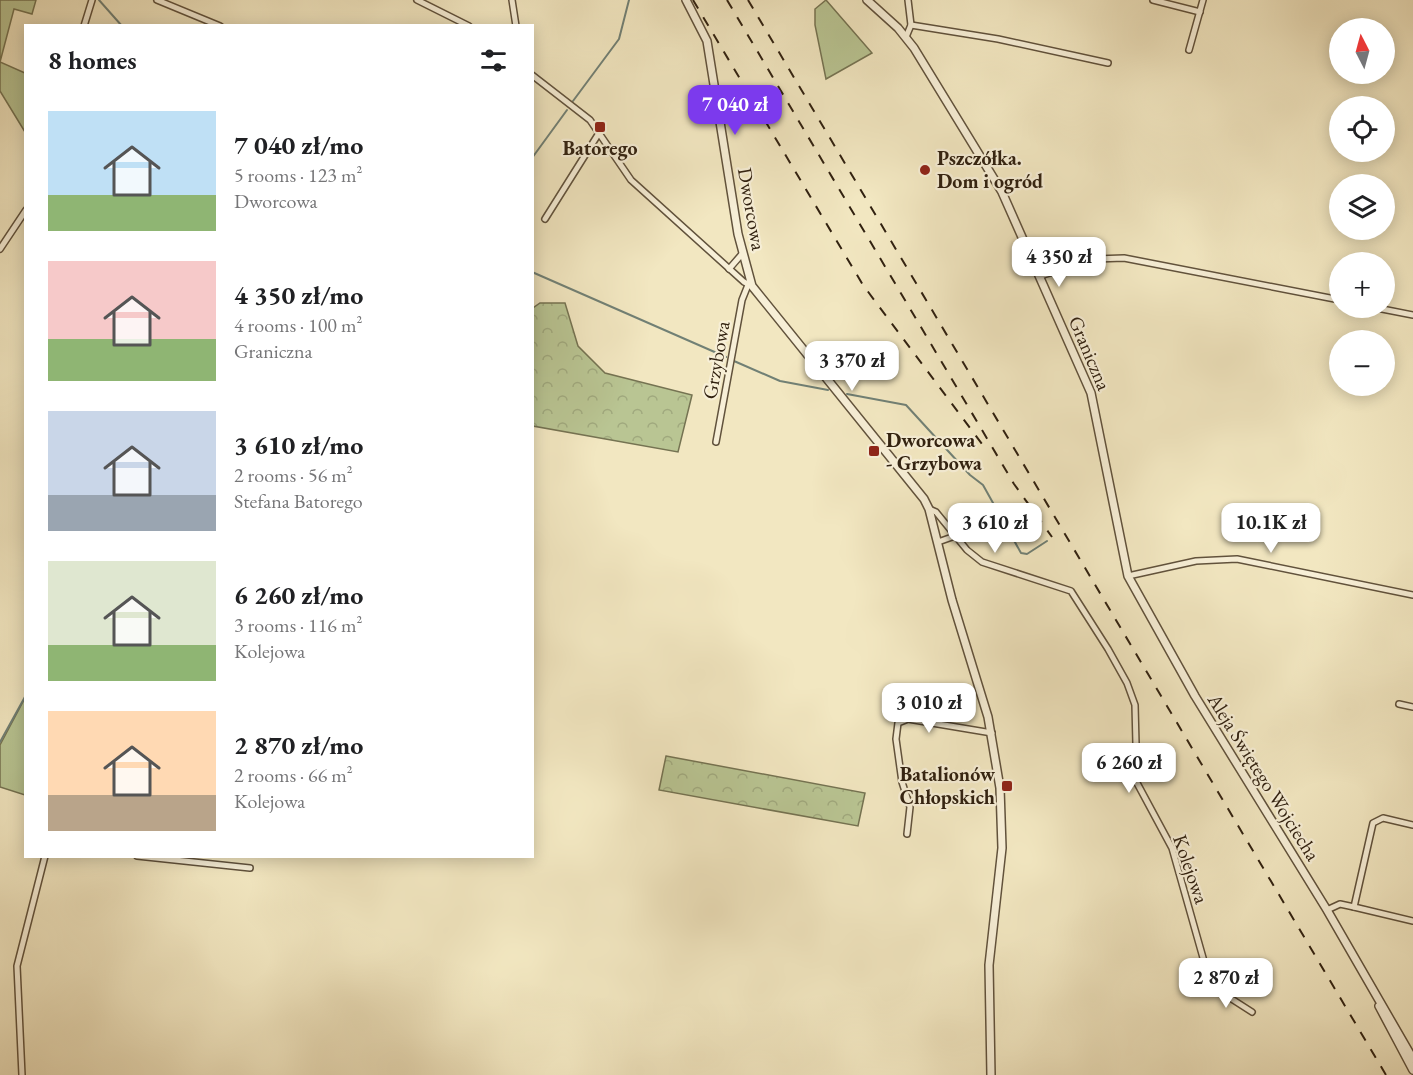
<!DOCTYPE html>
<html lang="en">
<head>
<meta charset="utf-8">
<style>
  :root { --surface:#fff; --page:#f6f6f6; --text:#202124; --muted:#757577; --accent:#7c3aed }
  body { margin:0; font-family:"EB Garamond",serif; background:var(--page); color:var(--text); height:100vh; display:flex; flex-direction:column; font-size:22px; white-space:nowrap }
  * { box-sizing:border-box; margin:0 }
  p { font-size:20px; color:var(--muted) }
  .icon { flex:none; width:33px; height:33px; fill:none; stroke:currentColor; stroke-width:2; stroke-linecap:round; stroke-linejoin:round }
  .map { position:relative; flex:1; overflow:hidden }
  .drawer { position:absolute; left:24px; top:24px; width:510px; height:834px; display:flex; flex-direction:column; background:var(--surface); border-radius:0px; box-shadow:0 3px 15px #0003 }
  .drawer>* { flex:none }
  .needle { width:39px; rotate:354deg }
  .controls { position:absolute; left:1329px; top:18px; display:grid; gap:12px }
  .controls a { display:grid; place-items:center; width:66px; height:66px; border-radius:50%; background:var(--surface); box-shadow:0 3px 15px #0003; font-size:30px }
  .price { position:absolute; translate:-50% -51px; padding:0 14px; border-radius:12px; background:#fff; color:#222; font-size:20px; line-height:39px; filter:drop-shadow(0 2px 3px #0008) }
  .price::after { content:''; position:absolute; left:50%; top:36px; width:18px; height:14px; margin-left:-9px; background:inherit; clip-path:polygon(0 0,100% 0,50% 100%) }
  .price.selected { background:var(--accent); color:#fff }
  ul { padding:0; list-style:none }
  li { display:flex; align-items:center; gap:18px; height:150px; padding:0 24px }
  li span { display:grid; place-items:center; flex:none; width:168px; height:120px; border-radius:0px; color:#555 }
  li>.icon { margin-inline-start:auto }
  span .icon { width:72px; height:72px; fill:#fffc; stroke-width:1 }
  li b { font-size:26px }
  h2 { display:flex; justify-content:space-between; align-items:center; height:72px; padding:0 24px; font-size:26px }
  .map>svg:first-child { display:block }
  .grass { fill:#b9c593; stroke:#757352; stroke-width:1.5 }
  .forest { fill:url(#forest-crowns); stroke:#757352; stroke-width:1.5 }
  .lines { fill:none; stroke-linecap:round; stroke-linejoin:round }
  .stream { stroke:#718075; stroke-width:2 }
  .minor-casing { stroke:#61523c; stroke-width:8 }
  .tertiary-casing { stroke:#61523c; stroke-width:10 }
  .minor { stroke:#f7efd7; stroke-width:5 }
  .tertiary { stroke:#f7efd7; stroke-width:7 }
  .rail { stroke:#312110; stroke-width:2; stroke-dasharray:10 10; stroke-linecap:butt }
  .poi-dot { fill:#8f2418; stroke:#f7efd7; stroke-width:2 }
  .labels { text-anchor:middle; stroke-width:4.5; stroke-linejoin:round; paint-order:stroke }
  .poi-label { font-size:20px; font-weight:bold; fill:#312110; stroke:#f7efd7; text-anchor:start }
  .street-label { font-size:20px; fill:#312110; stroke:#f7efd7 }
</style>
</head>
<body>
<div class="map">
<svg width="1413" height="1075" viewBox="0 0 1413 1075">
  <defs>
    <pattern id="forest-crowns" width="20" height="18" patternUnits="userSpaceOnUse" patternTransform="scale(1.5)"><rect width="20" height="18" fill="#b9c593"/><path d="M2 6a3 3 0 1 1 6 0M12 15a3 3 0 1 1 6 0" fill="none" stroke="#a0a97e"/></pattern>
  </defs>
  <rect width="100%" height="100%" fill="#f2e7c1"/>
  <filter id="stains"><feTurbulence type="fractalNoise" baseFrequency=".00333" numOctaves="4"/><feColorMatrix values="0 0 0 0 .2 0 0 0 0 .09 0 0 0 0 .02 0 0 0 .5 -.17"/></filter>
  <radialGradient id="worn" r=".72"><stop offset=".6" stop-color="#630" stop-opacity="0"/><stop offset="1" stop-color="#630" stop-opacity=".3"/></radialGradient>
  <g class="grass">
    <polygon points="0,0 36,0 32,14 14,9 0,62"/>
    <polygon points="826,0 872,53 826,79 815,25 815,9"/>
    <polygon points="0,62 25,73 25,132 0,91"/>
    <polygon points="25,698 25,795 0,787 0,745"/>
  </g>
  <g class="forest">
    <polygon points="540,303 565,303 578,346 605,373 692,395 678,452 533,426 533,308"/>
    <polygon points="666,756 865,793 858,826 659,790"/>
  </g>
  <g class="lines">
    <g class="stream">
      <polyline points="99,0 122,26"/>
      <polyline points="573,101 619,39 629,0"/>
      <polyline points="532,158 567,110"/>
      <polyline points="532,272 726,357"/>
      <polyline points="734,361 780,381 828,390"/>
      <polyline points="847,394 906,405 970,475 983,485 1021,553 1027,554 1047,541"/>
      <polyline points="0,742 26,695"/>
    </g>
    <defs>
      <g id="minor">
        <polyline points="157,0 220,26"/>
        <polyline points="417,0 469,26"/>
        <polyline points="512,0 516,26"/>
        <polyline points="1153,0 1200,12"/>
        <polyline points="911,25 998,39 1108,63"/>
        <polyline points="84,26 92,0"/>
        <polyline points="906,37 911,25 908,0"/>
        <polyline points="1189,50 1203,0"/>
        <polyline points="532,75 590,120 631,180 744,282 752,286"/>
        <polyline points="545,219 599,133"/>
        <polyline points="0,249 26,210"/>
        <polyline points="729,269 742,254"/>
        <polyline points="1040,276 1095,259 1124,258 1340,300"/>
        <polyline points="1377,308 1413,315"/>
        <polyline points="716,442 742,300 748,285"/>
        <polyline points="929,509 936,512 967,550 982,562 1071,591 1108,649 1127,683 1135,705 1137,783 1172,848 1209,979 1213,987 1252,1012"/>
        <polyline points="938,542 955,536"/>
        <polyline points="1128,576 1196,561 1237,559 1413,595"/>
        <polyline points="1399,704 1413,707"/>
        <polyline points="1413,825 1383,818 1373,823 1354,907 1413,921"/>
        <polyline points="907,834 910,807 902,782 896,739 898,723 908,719 992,733"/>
        <polyline points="137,856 250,868"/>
        <polyline points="1327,910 1340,904 1354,907"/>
        <polyline points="22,1075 17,966 45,856"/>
      </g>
      <g id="tertiary">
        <polyline points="686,0 707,41 738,234 752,286 924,499 929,509 952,600 988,717 1000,788 1002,848 989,965 991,1075"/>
        <polyline points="867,0 898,28 914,48 1002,192 1091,393 1128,576 1195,696 1327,910 1413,1059"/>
        <polyline points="1379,1006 1413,1070"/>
      </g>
    </defs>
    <use href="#minor" class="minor-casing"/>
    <use href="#tertiary" class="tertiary-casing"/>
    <use href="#minor" class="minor"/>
    <use href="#tertiary" class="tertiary"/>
    <g class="rail">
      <polyline points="693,0 863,285 982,444"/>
      <polyline points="727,0 1014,484 1052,537"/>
      <polyline points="748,0 1386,1075"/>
    </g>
  </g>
  <g class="poi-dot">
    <rect x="594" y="121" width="12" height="12" rx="3"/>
    <circle cx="925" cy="170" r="6"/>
    <rect x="868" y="445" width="12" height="12" rx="3"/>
    <rect x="1001" y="780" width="12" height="12" rx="3"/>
  </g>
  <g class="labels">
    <g class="poi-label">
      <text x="600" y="155" text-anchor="middle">Batorego</text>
      <text x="937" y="165">Pszczółka.<tspan x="937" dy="23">Dom i ogród</tspan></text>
      <text x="886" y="447">Dworcowa<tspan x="886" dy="23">- Grzybowa</tspan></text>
      <text x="995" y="781" text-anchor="end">Batalionów<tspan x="995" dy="23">Chłopskich</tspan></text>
    </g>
    <g class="street-label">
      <text transform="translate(752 209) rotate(80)" y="7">Dworcowa</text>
      <text transform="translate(1090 353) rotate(67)" y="7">Graniczna</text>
      <text transform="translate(716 360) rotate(-80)" y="7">Grzybowa</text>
      <text transform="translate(1264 777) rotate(58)" y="7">Aleja Świętego Wojciecha</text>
      <text transform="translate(1191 869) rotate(71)" y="7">Kolejowa</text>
    </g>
  </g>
  <rect width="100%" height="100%" filter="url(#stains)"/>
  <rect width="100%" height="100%" fill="url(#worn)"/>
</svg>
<div class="controls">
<a><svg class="needle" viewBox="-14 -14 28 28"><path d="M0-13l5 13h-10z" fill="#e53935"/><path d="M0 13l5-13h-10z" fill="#757577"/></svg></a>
<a><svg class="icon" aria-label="locate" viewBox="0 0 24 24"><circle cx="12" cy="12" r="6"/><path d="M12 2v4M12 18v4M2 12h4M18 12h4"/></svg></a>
<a><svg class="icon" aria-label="layers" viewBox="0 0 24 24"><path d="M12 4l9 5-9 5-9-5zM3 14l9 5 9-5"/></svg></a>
<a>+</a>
<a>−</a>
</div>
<b class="price selected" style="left:735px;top:136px">7 040 zł</b>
<b class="price" style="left:1059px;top:288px">4 350 zł</b>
<b class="price" style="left:852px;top:392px">3 370 zł</b>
<b class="price" style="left:995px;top:554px">3 610 zł</b>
<b class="price" style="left:1271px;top:554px">10.1K zł</b>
<b class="price" style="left:929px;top:734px">3 010 zł</b>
<b class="price" style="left:1129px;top:794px">6 260 zł</b>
<b class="price" style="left:1226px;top:1009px">2 870 zł</b>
<section class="drawer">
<h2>8 homes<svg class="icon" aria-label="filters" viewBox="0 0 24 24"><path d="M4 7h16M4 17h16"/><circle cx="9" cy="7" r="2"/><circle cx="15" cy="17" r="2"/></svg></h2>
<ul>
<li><span style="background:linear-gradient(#bfe0f5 70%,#8fb573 0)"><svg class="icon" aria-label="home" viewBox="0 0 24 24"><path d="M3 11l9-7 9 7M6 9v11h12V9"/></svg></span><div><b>7 040 zł/mo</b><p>5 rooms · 123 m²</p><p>Dworcowa</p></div></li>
<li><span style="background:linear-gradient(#f6c9c9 65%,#8fb573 0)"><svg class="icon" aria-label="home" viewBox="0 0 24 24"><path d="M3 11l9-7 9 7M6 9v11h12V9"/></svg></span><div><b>4 350 zł/mo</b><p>4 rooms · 100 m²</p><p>Graniczna</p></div></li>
<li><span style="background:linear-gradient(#c9d6e8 70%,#9aa5b1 0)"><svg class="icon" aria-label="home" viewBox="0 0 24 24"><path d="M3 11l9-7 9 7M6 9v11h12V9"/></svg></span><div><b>3 610 zł/mo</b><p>2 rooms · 56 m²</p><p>Stefana Batorego</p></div></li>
<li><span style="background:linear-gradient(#dfe7d0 70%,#8fb573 0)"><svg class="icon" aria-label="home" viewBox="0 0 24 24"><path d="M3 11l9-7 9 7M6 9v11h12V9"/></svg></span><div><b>6 260 zł/mo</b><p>3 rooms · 116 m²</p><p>Kolejowa</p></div></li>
<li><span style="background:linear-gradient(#ffd9b3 70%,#b9a48a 0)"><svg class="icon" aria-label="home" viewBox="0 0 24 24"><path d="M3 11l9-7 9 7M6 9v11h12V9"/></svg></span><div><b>2 870 zł/mo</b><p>2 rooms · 66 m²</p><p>Kolejowa</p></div></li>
</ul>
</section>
</div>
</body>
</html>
